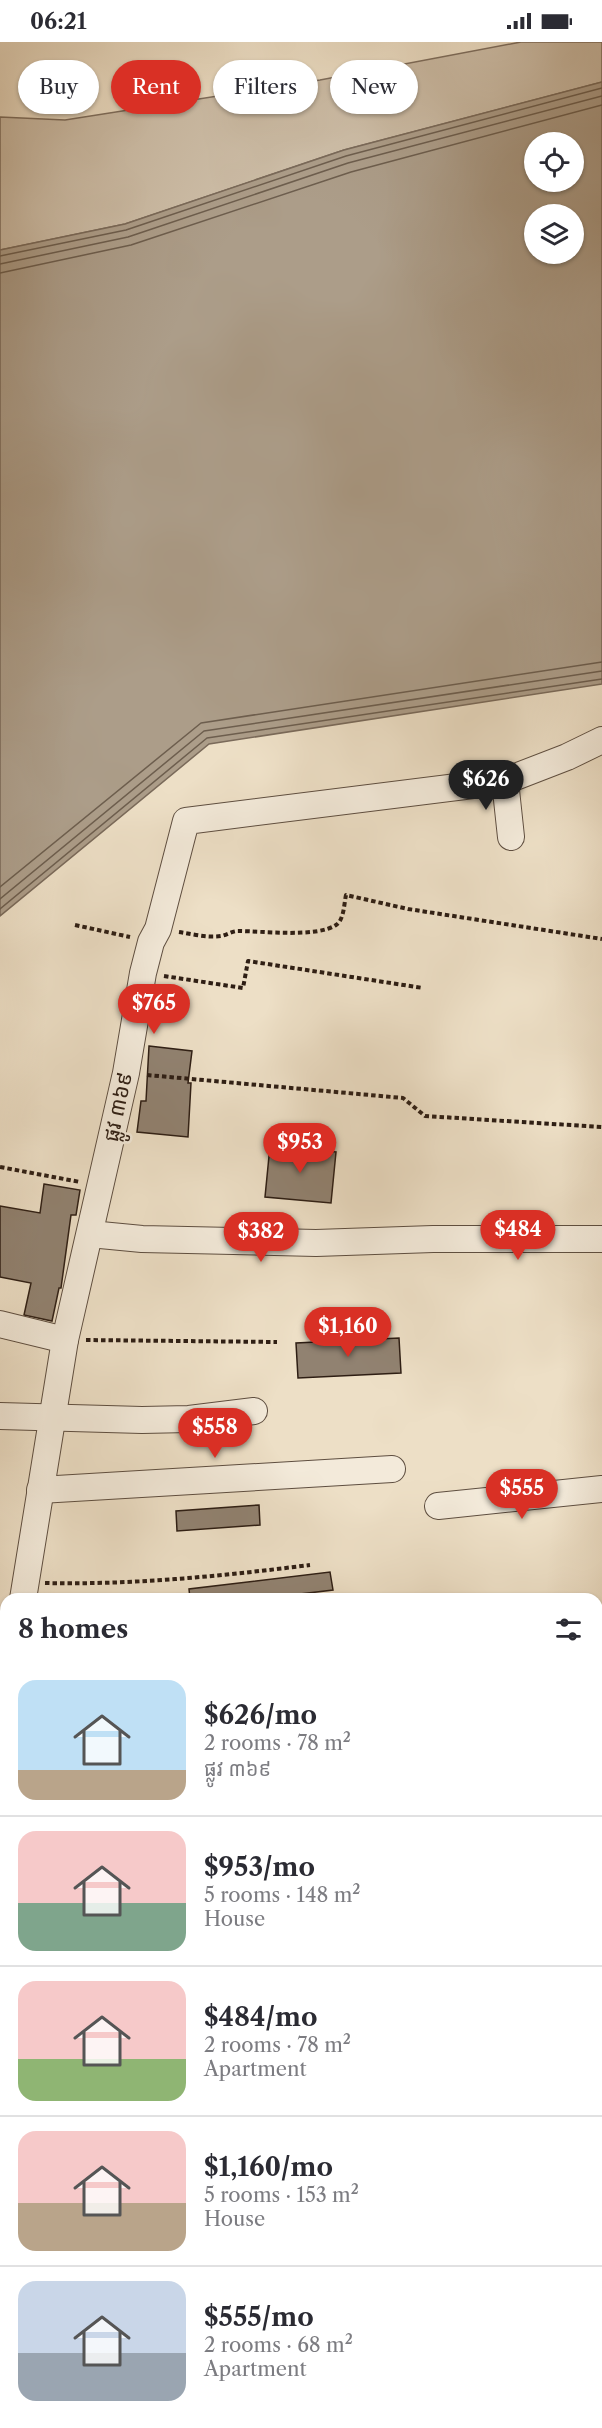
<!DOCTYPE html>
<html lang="en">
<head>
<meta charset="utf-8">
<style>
  :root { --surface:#fff; --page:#f7f7f7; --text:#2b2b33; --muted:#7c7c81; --line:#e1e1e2; --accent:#d93025 }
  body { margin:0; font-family:"Libre Caslon Text","Noto Sans Khmer",serif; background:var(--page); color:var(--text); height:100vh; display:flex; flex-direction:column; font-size:22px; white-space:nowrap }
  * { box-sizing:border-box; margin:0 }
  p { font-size:20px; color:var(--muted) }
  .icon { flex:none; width:33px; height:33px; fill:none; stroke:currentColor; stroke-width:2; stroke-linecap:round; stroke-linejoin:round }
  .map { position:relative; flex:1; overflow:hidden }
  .sheet { position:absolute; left:0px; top:1551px; width:603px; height:836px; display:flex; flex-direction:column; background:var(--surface); border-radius:18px 18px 0 0; box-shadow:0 2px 4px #0004 }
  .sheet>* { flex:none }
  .guide { position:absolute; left:18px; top:18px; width:567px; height:54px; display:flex; gap:12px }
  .buttons { position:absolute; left:524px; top:90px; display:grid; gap:12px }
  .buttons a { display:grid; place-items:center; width:60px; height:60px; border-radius:50%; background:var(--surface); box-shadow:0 2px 4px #0004; font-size:30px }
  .price { position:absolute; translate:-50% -51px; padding:0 14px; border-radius:21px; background:var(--accent); color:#fff; font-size:20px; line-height:39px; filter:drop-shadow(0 2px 3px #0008) }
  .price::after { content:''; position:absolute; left:50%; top:36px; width:18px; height:14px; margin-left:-9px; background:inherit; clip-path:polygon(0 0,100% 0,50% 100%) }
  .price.active { background:#222; color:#fff }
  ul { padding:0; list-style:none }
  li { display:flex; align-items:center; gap:18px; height:150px; padding:0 18px }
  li+li { border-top:2px solid var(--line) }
  li span { display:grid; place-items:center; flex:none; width:168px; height:120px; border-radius:18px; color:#555 }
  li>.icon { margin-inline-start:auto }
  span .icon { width:72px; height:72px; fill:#fffc; stroke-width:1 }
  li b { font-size:26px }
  h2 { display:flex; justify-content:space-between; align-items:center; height:72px; padding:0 18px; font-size:26px }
  .tag { padding:0 21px; border-radius:27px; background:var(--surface); box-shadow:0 2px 4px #0004; font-size:21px; line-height:54px }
  .tag.active { background:var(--accent); color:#fff }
  .status { display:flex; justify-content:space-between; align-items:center; height:42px; padding:0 30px; background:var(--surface); direction:ltr }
  .status svg { height:16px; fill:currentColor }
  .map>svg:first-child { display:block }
  .green { fill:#cdbea8; stroke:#7e6e5e; stroke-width:1.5 }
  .water { fill:#ac9d89; stroke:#7a6a5a; stroke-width:1.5; fill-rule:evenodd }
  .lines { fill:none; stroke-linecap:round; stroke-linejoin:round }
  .shore { stroke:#6d5e4e; stroke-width:1.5 }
  .building { fill:#918271; stroke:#2e1e14; stroke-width:1.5 }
  .minor-casing { stroke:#5e4e40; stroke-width:28 }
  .path { stroke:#2e1e14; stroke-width:4; stroke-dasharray:4.5 3; stroke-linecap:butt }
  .minor { stroke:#f3eada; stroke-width:26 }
  .labels { text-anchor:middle; stroke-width:5; stroke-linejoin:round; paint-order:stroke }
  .street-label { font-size:21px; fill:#2e1e14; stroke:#f3eada }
</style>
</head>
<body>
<div class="status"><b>06:21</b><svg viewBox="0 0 49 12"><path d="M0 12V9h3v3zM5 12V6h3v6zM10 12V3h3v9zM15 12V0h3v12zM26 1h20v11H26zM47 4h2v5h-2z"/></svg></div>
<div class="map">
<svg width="602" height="2386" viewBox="0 0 602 2386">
  <rect width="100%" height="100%" fill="#eddfc6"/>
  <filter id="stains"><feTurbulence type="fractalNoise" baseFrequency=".00333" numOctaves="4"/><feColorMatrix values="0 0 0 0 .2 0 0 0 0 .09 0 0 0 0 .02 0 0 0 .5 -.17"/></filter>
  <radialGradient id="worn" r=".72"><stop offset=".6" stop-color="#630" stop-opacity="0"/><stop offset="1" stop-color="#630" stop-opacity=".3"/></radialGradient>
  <polygon class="green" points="521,0 602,0 602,40 344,108 125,182 0,208 0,75 65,78 320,38"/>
  <path class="water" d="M602,40V642L209,702L0,874V208L125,182L344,108ZM534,100H573V140H534ZM534,172H573V212H534Z"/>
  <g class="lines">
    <g class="shore">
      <polyline points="0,214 126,188 346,114 602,46"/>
      <polyline points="0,222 128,195 348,121 602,54"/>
      <polyline points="0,231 131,203 351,130 602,63"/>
      <polyline points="0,845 201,681 602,620"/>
      <polyline points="0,857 204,689 602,629"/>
      <polyline points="0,867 207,696 602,637"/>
    </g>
  </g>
  <g class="building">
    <polygon points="149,1004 192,1009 188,1041 191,1041 188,1095 137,1090 141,1059 146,1059"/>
    <polygon points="270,1104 336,1110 331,1161 265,1155"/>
    <polygon points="44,1142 80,1148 76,1173 71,1173 61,1246 59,1246 52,1279 24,1273 31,1241 0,1235 0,1164 40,1171"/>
    <polygon points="399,1296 401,1331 298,1336 296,1301"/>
    <polygon points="259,1463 260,1483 177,1489 176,1469"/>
    <polygon points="330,1530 333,1548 258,1557 190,1557 189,1547"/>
  </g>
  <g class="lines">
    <defs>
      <g id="minor">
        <polyline points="505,739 511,795"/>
        <polyline points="90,1192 142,1197 316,1201 433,1197 602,1197"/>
        <polyline points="0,1282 65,1298"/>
        <polyline points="0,1374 142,1378 189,1377 254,1369"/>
        <polyline points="40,1448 392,1427"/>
        <polyline points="438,1464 602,1447"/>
        <polyline points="23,1557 65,1298 126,1031 143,931 151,900 158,887 186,779 505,739 567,715 602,698"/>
        <polyline points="0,1598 6,1598"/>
        <polyline points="597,1665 602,1665"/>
        <polyline points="0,1766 6,1766"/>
        <polyline points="597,1854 602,1853"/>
        <polyline points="0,1940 6,1865"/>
        <polyline points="597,2025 602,2025"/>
        <polyline points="0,2075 6,2074"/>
        <polyline points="0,2374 6,2374"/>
        <polyline points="597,2375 602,2375"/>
        <polyline points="221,2386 221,2380"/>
        <polyline points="489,2386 543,2380"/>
      </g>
    </defs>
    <use href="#minor" class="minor-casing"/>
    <g class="path">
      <polyline points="75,883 130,895"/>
      <path d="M179,890C192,892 207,896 221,894C227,893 232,889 238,889C262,889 316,896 336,883C344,878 344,862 346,853L408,867L602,897"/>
      <polyline points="164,934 243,946 248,919 423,946"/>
      <polyline points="147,1033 403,1056 425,1074 602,1085"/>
      <polyline points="0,1125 80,1140"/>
      <polyline points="86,1298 277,1300"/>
      <path d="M45,1541C134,1543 222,1534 310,1523"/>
      <polyline points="0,1724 6,1725"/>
    </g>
    <use href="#minor" class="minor"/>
  </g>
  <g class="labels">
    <g class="street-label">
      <text transform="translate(118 1065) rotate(-78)" y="7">ផ្លូវ ៣៦៩</text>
    </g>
  </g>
  <rect width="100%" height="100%" filter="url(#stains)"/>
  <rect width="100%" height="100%" fill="url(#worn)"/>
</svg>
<div class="buttons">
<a><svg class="icon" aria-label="locate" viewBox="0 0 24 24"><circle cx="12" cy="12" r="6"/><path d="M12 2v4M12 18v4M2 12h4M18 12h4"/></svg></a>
<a><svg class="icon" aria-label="layers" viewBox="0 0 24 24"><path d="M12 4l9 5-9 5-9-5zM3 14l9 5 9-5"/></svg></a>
</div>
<b class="price active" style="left:486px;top:769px">$626</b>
<b class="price" style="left:154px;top:993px">$765</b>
<b class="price" style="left:300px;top:1132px">$953</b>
<b class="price" style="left:518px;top:1219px">$484</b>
<b class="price" style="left:261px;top:1221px">$382</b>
<b class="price" style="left:348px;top:1316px">$1,160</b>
<b class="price" style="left:215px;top:1417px">$558</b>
<b class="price" style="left:522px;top:1478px">$555</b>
<div class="guide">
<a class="tag">Buy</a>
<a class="tag active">Rent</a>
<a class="tag">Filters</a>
<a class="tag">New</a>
</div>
<section class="sheet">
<h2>8 homes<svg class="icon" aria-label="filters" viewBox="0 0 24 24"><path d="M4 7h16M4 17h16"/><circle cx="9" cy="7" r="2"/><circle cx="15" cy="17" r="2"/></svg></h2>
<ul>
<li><span style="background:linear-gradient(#bfe0f5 75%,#b9a48a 0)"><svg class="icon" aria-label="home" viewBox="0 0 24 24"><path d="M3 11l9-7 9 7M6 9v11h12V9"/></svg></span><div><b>$626/mo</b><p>2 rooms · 78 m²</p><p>ផ្លូវ ៣៦៩</p></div></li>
<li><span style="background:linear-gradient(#f6c9c9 60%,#7fa58c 0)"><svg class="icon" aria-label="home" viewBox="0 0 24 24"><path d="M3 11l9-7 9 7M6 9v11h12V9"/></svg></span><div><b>$953/mo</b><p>5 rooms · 148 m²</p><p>House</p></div></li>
<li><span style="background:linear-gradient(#f6c9c9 65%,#8fb573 0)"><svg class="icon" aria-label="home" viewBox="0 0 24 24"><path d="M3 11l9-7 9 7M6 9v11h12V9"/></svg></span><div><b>$484/mo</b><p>2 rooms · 78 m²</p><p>Apartment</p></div></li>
<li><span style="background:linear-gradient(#f6c9c9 60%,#b9a48a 0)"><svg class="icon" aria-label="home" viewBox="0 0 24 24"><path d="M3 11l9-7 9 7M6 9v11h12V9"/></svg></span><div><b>$1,160/mo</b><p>5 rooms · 153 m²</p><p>House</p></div></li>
<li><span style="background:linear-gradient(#c9d6e8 60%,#9aa5b1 0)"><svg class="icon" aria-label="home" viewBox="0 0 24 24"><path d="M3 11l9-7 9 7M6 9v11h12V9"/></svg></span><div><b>$555/mo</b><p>2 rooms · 68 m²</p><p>Apartment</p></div></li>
</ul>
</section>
</div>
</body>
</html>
